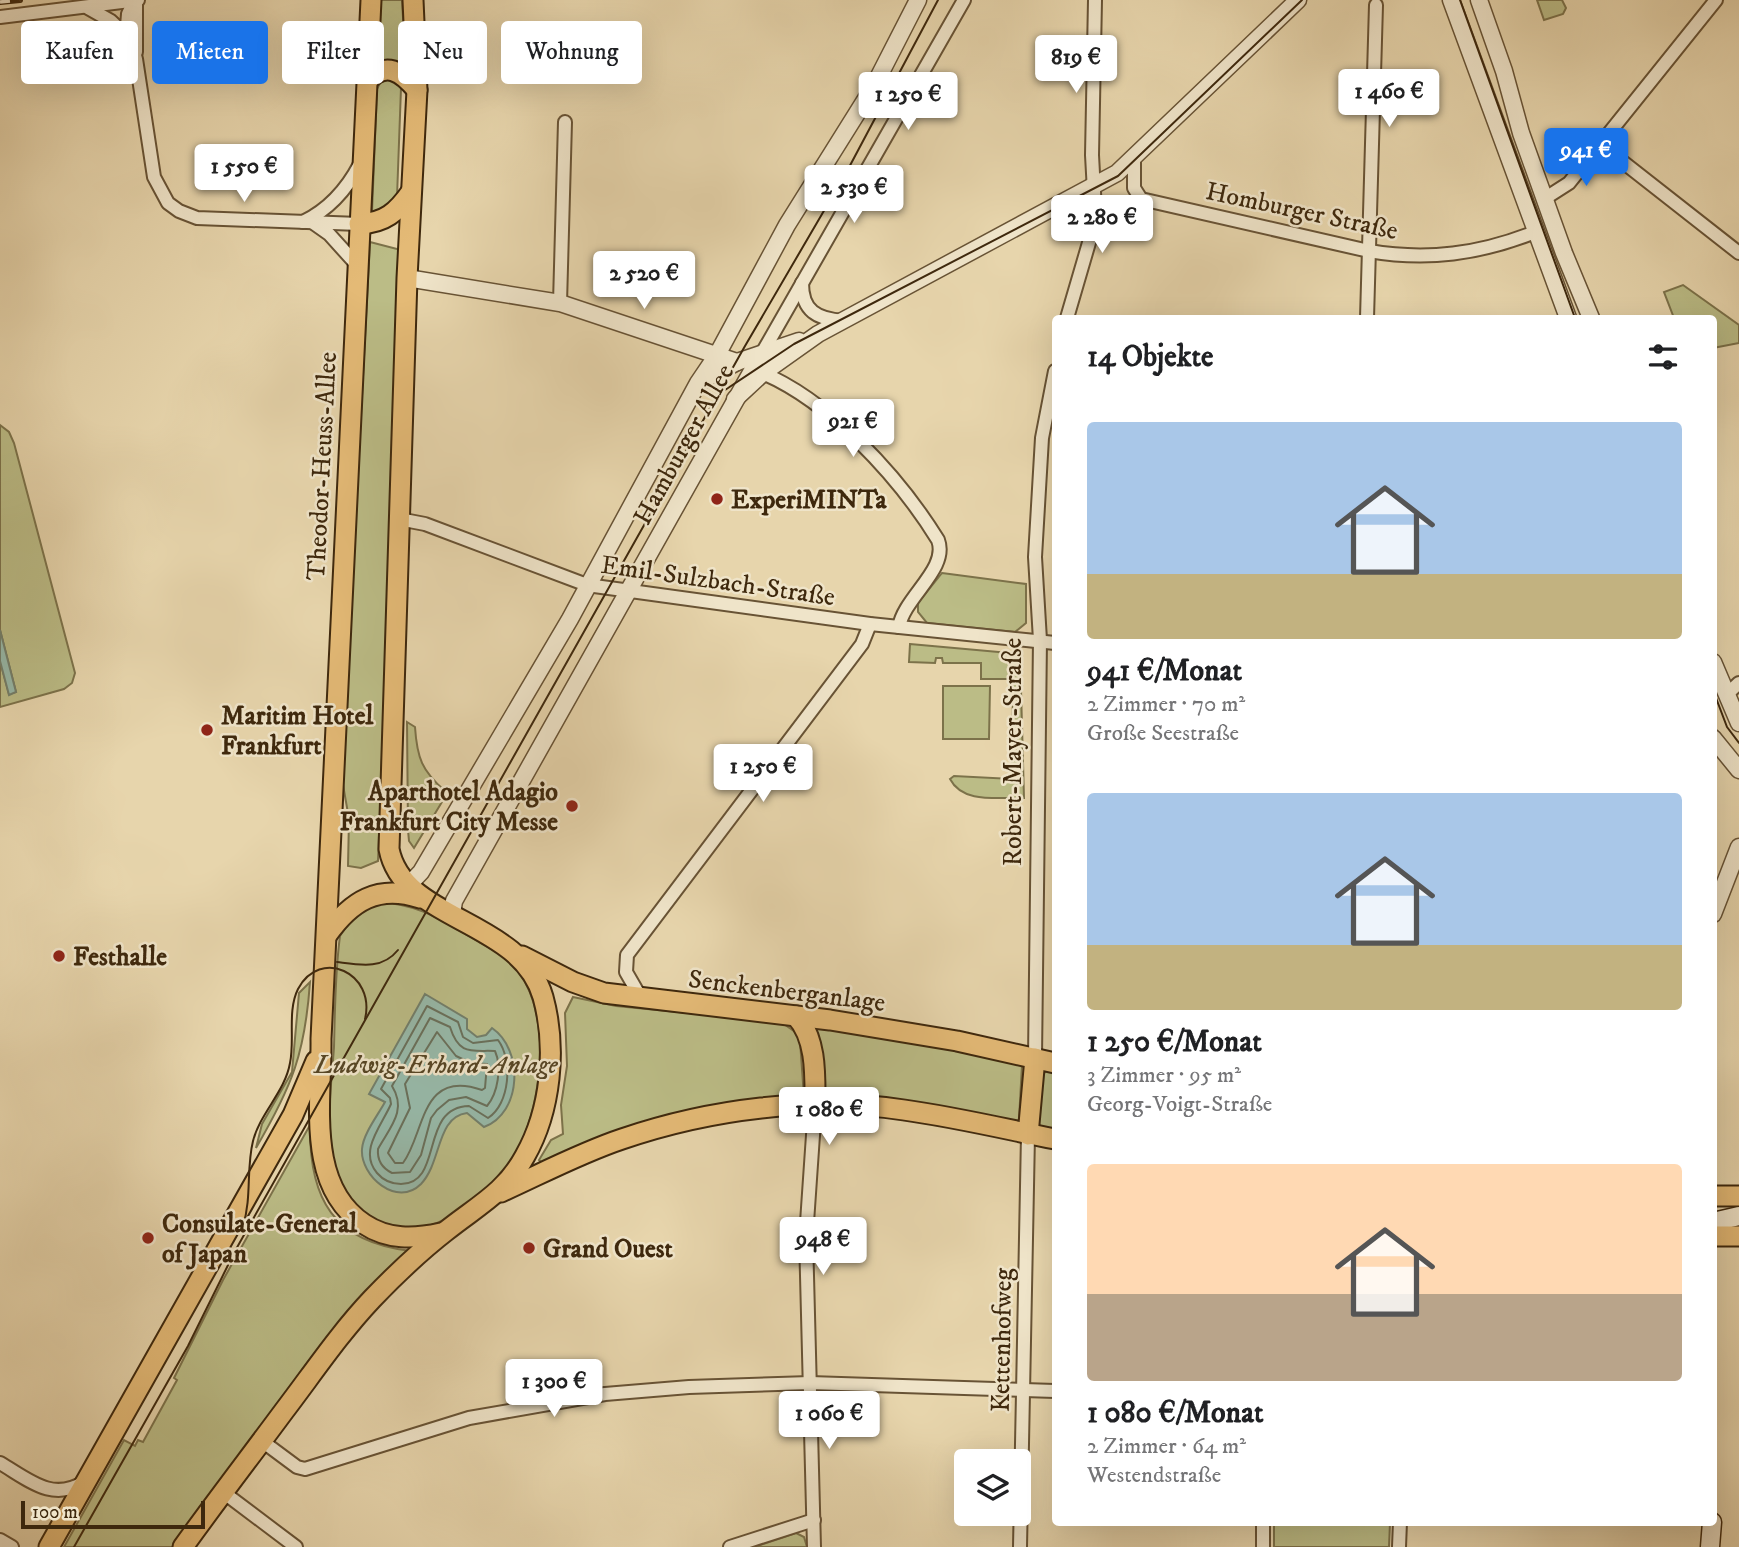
<!DOCTYPE html>
<html lang="de">
<head>
<meta charset="utf-8">
<style>
  :root { --surface:#fff; --page:#f2f2f2; --text:#202124; --muted:#757577; --accent:#1a73e8 }
  body { margin:0; font-family:"IM FELL DW Pica",serif; background:var(--page); color:var(--text); height:100vh; display:flex; flex-direction:column; font-size:26px; white-space:nowrap }
  * { box-sizing:border-box; margin:0 }
  p { font-size:23px; color:var(--muted) }
  .icon { flex:none; width:38px; height:38px; fill:none; stroke:currentColor; stroke-width:2; stroke-linecap:round; stroke-linejoin:round }
  .map { position:relative; flex:1; overflow:hidden }
  .details { position:absolute; left:1052px; top:315px; width:665px; height:1211px; display:flex; flex-direction:column; background:var(--surface); border-radius:7px; box-shadow:0 7px 28px #0002 }
  .details>* { flex:none }
  .hud { position:absolute; left:21px; top:21px; width:665px; height:63px; display:flex; gap:14px }
  .tools { position:absolute; left:954px; top:1449px; display:grid; gap:14px }
  .tools a { display:grid; place-items:center; width:77px; height:77px; border-radius:7px; background:var(--surface); box-shadow:0 7px 28px #0002; font-size:35px }
  .scale { position:absolute; left:21px; bottom:18px; width:184px; box-sizing:border-box; padding-left:7px; border:4px solid #3e280d; border-top:0; font-size:19px; line-height:24px; white-space:nowrap; color:#3e280d; -webkit-text-stroke:5px #efe4c9; paint-order:stroke }
  .price { position:absolute; translate:-50% -60px; padding:0 16px; border-radius:7px; background:#fff; color:#222; font-size:23px; line-height:46px; filter:drop-shadow(0 2px 4px #0008) }
  .price::after { content:''; position:absolute; left:50%; top:42px; width:21px; height:16px; margin-left:-10px; background:inherit; clip-path:polygon(0 0,100% 0,50% 100%) }
  .price.current { background:var(--accent); color:#fff }
  ul { padding:0; list-style:none }
  li { display:grid; align-content:center; gap:14px; height:371px; padding:0 35px }
  li span { display:grid; place-items:center; height:217px; border-radius:7px; color:#555 }
  li>.icon { margin-inline-start:auto }
  span .icon { width:126px; height:126px; fill:#fffc; stroke-width:1 }
  li b { font-size:30px }
  h2 { display:flex; justify-content:space-between; align-items:center; height:84px; padding:0 35px; font-size:30px }
  .pill { padding:0 24px; border-radius:7px; background:var(--surface); box-shadow:0 7px 28px #0002; font-size:24px; line-height:63px }
  .pill.current { background:var(--accent); color:#fff }
  .map>svg:first-child { display:block }
  .green { fill:#bbbc86; stroke:#7c724a; stroke-width:2 }
  .water { fill:#97b9a9; stroke:#737f6b; stroke-width:2 }
  .lines { fill:none; stroke-linecap:round; stroke-linejoin:round }
  .shore { stroke:#6a705b; stroke-width:2 }
  .minor-casing { stroke:#685335; stroke-width:16 }
  .tertiary-casing { stroke:#685335; stroke-width:19 }
  .secondary-casing { stroke:#3e280d; stroke-width:21 }
  .primary-casing { stroke:#3e280d; stroke-width:23 }
  .minor { stroke:#efe4c9; stroke-width:12 }
  .tertiary { stroke:#efe4c9; stroke-width:16 }
  .secondary { stroke:#efe4c9; stroke-width:18 }
  .primary { stroke:#e4ba76; stroke-width:19 }
  .tram { stroke:#3e280d; stroke-width:2 }
  .rail-casing { stroke:#3e280d; stroke-width:6 }
  .rail { stroke:#efe4c9; stroke-width:3.5; stroke-dasharray:10; stroke-linecap:butt }
  .poi-dot { fill:#8f2418; stroke:#efe4c9; stroke-width:2.5 }
  .labels { text-anchor:middle; stroke-width:5; stroke-linejoin:round; paint-order:stroke }
  .street-label { font-size:26px; fill:#3e280d; stroke:#efe4c9 }
  .poi-label { font-size:26px; font-weight:bold; fill:#3e280d; stroke:#efe4c9; text-anchor:start }
  .park-label { font-size:26px; font-style:italic; fill:#574625; stroke:#efe4c9 }
</style>
</head>
<body>
<div class="map">
<svg width="1739" height="1547" viewBox="0 0 1739 1547">
  <rect width="100%" height="100%" fill="#e7d5ac"/>
  <filter id="stains"><feTurbulence type="fractalNoise" baseFrequency=".00286" numOctaves="4"/><feColorMatrix values="0 0 0 0 .2 0 0 0 0 .09 0 0 0 0 .02 0 0 0 .5 -.17"/></filter>
  <radialGradient id="worn" r=".72"><stop offset=".6" stop-color="#630" stop-opacity="0"/><stop offset="1" stop-color="#630" stop-opacity=".3"/></radialGradient>
  <g class="green">
    <polygon points="381,0 402,0 406,71 378,64"/>
    <polygon points="1537,0 1562,0 1566,8 1563,14 1544,20"/>
    <polygon points="387,79 397,81 401,88 397,197 392,205 372,212 377,89 380,83"/>
    <polygon points="370,242 401,250 401,267 378,861 361,868 348,866 349,819 342,779"/>
    <polygon points="1683,285 1739,325 1739,343 1713,348 1713,318 1674,318 1664,292"/>
    <polygon points="0,425 9,432 14,443 75,673 72,683 64,689 0,707 0,661 9,694 16,692 0,630"/>
    <polygon points="942,573 1026,584 1026,623 1015,632 927,623 918,612 918,603"/>
    <path d="M910,644L1020,654L1024,798C998,797 963,804 950,779L954,776L1012,779L1013,679H981V663H943L942,658H936L935,663L909,662Z"/>
    <polygon points="943,686 990,686 989,739 943,739"/>
    <path d="M407,722L415,727C417,758 422,771 445,791V797L414,848L409,841L408,830Z"/>
    <path d="M377,902C421,904 442,921 479,942C494,950 510,959 520,974C553,1021 541,1111 514,1157C489,1199 411,1259 366,1214C357,1206 341,1195 337,1184C323,1140 331,1092 334,1047C335,1010 335,973 340,936L356,912Z"/>
    <path d="M310,982C305,1054 292,1086 256,1148L262,1124L292,1072L299,993Z"/>
    <path d="M573,997L616,1006L781,1022L798,1034L800,1041L804,1097C711,1099 626,1125 542,1163L539,1160L551,1140L563,1134L561,1105L567,1066L565,1013Z"/>
    <polygon points="816,1027 910,1040 1022,1065 1019,1119 1016,1122 825,1097 822,1055"/>
    <polygon points="1055,1069 1055,1131 1038,1127 1038,1122 1042,1077 1046,1070"/>
    <path d="M310,1125C309,1199 333,1242 411,1251L308,1362L174,1547H64L124,1440L135,1446L138,1440L143,1442L177,1380L174,1378L223,1280Z"/>
    <polygon points="1274,1523 1390,1523 1389,1547 1274,1547"/>
    <polygon points="796,1533 804,1537 807,1547 754,1547"/>
  </g>
  <g class="water">
    <polygon points="0,630 16,692 9,695 0,661"/>
    <path d="M425,994L467,1019V1029L477,1037L486,1035L492,1028C524,1050 522,1113 484,1127L467,1113C436,1117 442,1162 421,1184C397,1208 360,1176 362,1149C363,1134 378,1115 385,1102L369,1094Z"/>
  </g>
  <g class="lines">
    <g class="shore">
      <path d="M427,1006L458,1022L463,1037L473,1043L498,1040C513,1060 510,1104 488,1118L469,1106C419,1107 444,1184 401,1184C392,1184 383,1180 377,1173C358,1151 382,1125 391,1104L390,1098L381,1089Z"/>
      <path d="M430,1018L450,1027C459,1056 472,1050 495,1051C502,1067 498,1093 487,1106L466,1097L449,1100L437,1110L431,1118L421,1155L410,1172L392,1173C382,1168 377,1161 378,1149C391,1126 407,1110 392,1086Z"/>
      <path d="M437,1032L456,1056L471,1063L487,1064L485,1088L482,1090C420,1068 425,1134 403,1163H395L388,1153L410,1108L405,1084Z"/>
    </g>
    <defs>
      <g id="minor">
        <polyline points="134,1 128,14 127,26 136,59 154,177 168,203 179,211 197,218 359,224"/>
        <polyline points="88,8 111,21 129,38"/>
        <polyline points="0,17 138,0"/>
        <polyline points="136,52 136,0"/>
        <polyline points="1600,144 1739,253"/>
        <path d="M1134,159V188L1141,199L1369,251C1427,261 1480,254 1535,232"/>
        <polyline points="1544,199 1569,183 1716,0"/>
        <path d="M303,222C330,209 347,189 360,164"/>
        <polyline points="312,222 329,234 357,265"/>
        <path d="M802,283C802,311 817,319 843,321"/>
        <polyline points="560,303 565,122"/>
        <polyline points="1067,318 1093,229 1095,210 1092,155 1095,0"/>
        <polyline points="1367,318 1376,5"/>
        <polyline points="761,355 964,0"/>
        <path d="M755,370C827,397 899,477 938,540C949,569 904,597 899,627"/>
        <polyline points="399,519 425,524 587,585 870,624 1055,643"/>
        <polyline points="1726,695 1739,683"/>
        <polyline points="641,998 626,972 627,955 862,644 870,624"/>
        <polyline points="1035,1058 1040,640 1035,557 1042,438 1055,371"/>
        <polyline points="262,1441 297,1467 305,1469 469,1418 605,1394 689,1387 810,1383 1055,1391"/>
        <path d="M0,1463C29,1480 52,1502 84,1482"/>
        <polyline points="223,1492 296,1547"/>
        <polyline points="1263,1522 1263,1547"/>
        <polyline points="0,1540 12,1547"/>
        <polyline points="730,1547 814,1520"/>
        <polyline points="814,1547 806,1237 815,1106"/>
        <polyline points="1020,1547 1028,1135"/>
        <polyline points="1399,1547 1400,1522"/>
      </g>
      <g id="tertiary">
        <polyline points="1451,0 1568,318"/>
        <polyline points="1479,0 1504,71 1521,133 1564,253 1591,318"/>
        <polyline points="407,278 560,303 737,362"/>
        <polyline points="703,380 737,362 799,341"/>
        <polyline points="735,399 763,373 818,334 1117,173 1298,0"/>
        <polyline points="1713,662 1739,723"/>
        <polyline points="1713,738 1739,770"/>
        <polyline points="401,893 421,872 570,619 698,383 717,355 787,225 874,86 918,0"/>
        <polyline points="452,914 454,901 761,355"/>
        <polyline points="1713,914 1739,847"/>
      </g>
      <g id="secondary">
        <polyline points="1713,1222 1739,1216"/>
        <polyline points="1710,1547 1712,1522"/>
      </g>
      <g id="primary">
        <path d="M371,0L321,1039C322,1100 305,1185 364,1224C388,1240 414,1239 441,1233"/>
        <path d="M367,81C386,61 401,71 417,90"/>
        <path d="M359,224C385,223 397,212 411,192"/>
        <path d="M327,935C351,901 378,884 420,898"/>
        <polyline points="522,956 573,982 604,993 830,1020 957,1041 1055,1063"/>
        <path d="M796,1016C817,1039 815,1076 815,1106"/>
        <polyline points="1028,1135 1035,1058"/>
        <path d="M501,1192C541,1174 580,1153 622,1139C710,1109 811,1096 904,1110C955,1117 1005,1129 1055,1139"/>
        <polyline points="1713,1196 1739,1196"/>
        <polyline points="1713,1236 1739,1236"/>
        <polyline points="49,1547 293,1115 316,1061"/>
        <path d="M183,1547C216,1501 250,1457 284,1411C313,1373 339,1334 372,1299C395,1275 419,1252 446,1231C477,1206 505,1193 525,1156C551,1110 557,1048 543,997C520,918 403,922 389,849L407,278L417,90L413,0"/>
      </g>
    </defs>
    <use href="#minor" class="minor-casing"/>
    <use href="#tertiary" class="tertiary-casing"/>
    <use href="#secondary" class="secondary-casing"/>
    <use href="#primary" class="primary-casing"/>
    <use href="#minor" class="minor"/>
    <use href="#tertiary" class="tertiary"/>
    <use href="#secondary" class="secondary"/>
    <use href="#primary" class="primary"/>
    <g class="tram">
      <polyline points="1460,0 1575,318"/>
      <polyline points="725,390 794,344 1118,176 1302,0"/>
      <polyline points="1713,690 1727,727 1739,743"/>
      <path d="M337,962C360,965 382,970 398,950"/>
      <path d="M243,1226C252,1197 246,1169 253,1141C260,1113 285,1092 290,1063C295,1040 287,1011 298,989C320,947 376,973 365,1019"/>
      <polyline points="74,1547 188,1346 235,1251 745,346 846,173 938,0"/>
    </g>
    <defs>
      <polyline id="rail" points="0,2 20,0"/>
    </defs>
    <use href="#rail" class="rail-casing"/>
    <use href="#rail" class="rail"/>
  </g>
  <g class="poi-dot">
    <circle cx="717" cy="499" r="7"/>
    <circle cx="207" cy="730" r="7"/>
    <circle cx="572" cy="806" r="7"/>
    <circle cx="59" cy="956" r="7"/>
    <circle cx="148" cy="1238" r="7"/>
    <circle cx="529" cy="1248" r="7"/>
  </g>
  <g class="labels">
    <g class="street-label">
      <text transform="translate(1302 210) rotate(12)" y="9">Homburger Straße</text>
      <text transform="translate(683 444) rotate(-61)" y="9">Hamburger Allee</text>
      <text transform="translate(321 466) rotate(-87)" y="9">Theodor-Heuss-Allee</text>
      <text transform="translate(718 580) rotate(8)" y="9">Emil-Sulzbach-Straße</text>
      <text transform="translate(1012 752) rotate(-90)" y="9">Robert-Mayer-Straße</text>
      <text transform="translate(787 990) rotate(7)" y="9">Senckenberganlage</text>
      <text transform="translate(1001 1340) rotate(-89)" y="9">Kettenhofweg</text>
    </g>
    <g class="poi-label">
      <text x="731" y="508">ExperiMINTa</text>
      <text x="221" y="724">Maritim Hotel<tspan x="221" dy="30">Frankfurt</tspan></text>
      <text x="558" y="800" text-anchor="end">Aparthotel Adagio<tspan x="558" dy="30">Frankfurt City Messe</tspan></text>
      <text x="73" y="965">Festhalle</text>
      <text x="162" y="1232">Consulate-General<tspan x="162" dy="30">of Japan</tspan></text>
      <text x="543" y="1257">Grand Ouest</text>
    </g>
    <g class="park-label">
      <text x="436" y="1073">Ludwig-Erhard-Anlage</text>
    </g>
  </g>
  <rect width="100%" height="100%" filter="url(#stains)"/>
  <rect width="100%" height="100%" fill="url(#worn)"/>
</svg>
<div class="tools">
<a><svg class="icon" aria-label="layers" viewBox="0 0 24 24"><path d="M12 4l9 5-9 5-9-5zM3 14l9 5 9-5"/></svg></a>
</div>
<div class="scale">100 m</div>
<b class="price" style="left:1076px;top:95px">819 €</b>
<b class="price" style="left:1389px;top:129px">1 460 €</b>
<b class="price" style="left:908px;top:132px">1 250 €</b>
<b class="price current" style="left:1586px;top:188px">941 €</b>
<b class="price" style="left:244px;top:204px">1 550 €</b>
<b class="price" style="left:854px;top:225px">2 530 €</b>
<b class="price" style="left:1102px;top:255px">2 280 €</b>
<b class="price" style="left:644px;top:311px">2 520 €</b>
<b class="price" style="left:853px;top:459px">921 €</b>
<b class="price" style="left:763px;top:804px">1 250 €</b>
<b class="price" style="left:829px;top:1147px">1 080 €</b>
<b class="price" style="left:823px;top:1277px">948 €</b>
<b class="price" style="left:554px;top:1419px">1 300 €</b>
<b class="price" style="left:829px;top:1451px">1 060 €</b>
<div class="hud">
<a class="pill">Kaufen</a>
<a class="pill current">Mieten</a>
<a class="pill">Filter</a>
<a class="pill">Neu</a>
<a class="pill">Wohnung</a>
</div>
<section class="details">
<h2>14 Objekte<svg class="icon" aria-label="filters" viewBox="0 0 24 24"><path d="M4 7h16M4 17h16"/><circle cx="9" cy="7" r="2"/><circle cx="15" cy="17" r="2"/></svg></h2>
<ul>
<li><span style="background:linear-gradient(#a9c7e8 70%,#c2b280 0)"><svg class="icon" aria-label="home" viewBox="0 0 24 24"><path d="M3 11l9-7 9 7M6 9v11h12V9"/></svg></span><div><b>941 €/Monat</b><p>2 Zimmer · 70 m²</p><p>Große Seestraße</p></div></li>
<li><span style="background:linear-gradient(#a9c7e8 70%,#c2b280 0)"><svg class="icon" aria-label="home" viewBox="0 0 24 24"><path d="M3 11l9-7 9 7M6 9v11h12V9"/></svg></span><div><b>1 250 €/Monat</b><p>3 Zimmer · 95 m²</p><p>Georg-Voigt-Straße</p></div></li>
<li><span style="background:linear-gradient(#ffd9b3 60%,#b9a48a 0)"><svg class="icon" aria-label="home" viewBox="0 0 24 24"><path d="M3 11l9-7 9 7M6 9v11h12V9"/></svg></span><div><b>1 080 €/Monat</b><p>2 Zimmer · 64 m²</p><p>Westendstraße</p></div></li>
</ul>
</section>
</div>
</body>
</html>
